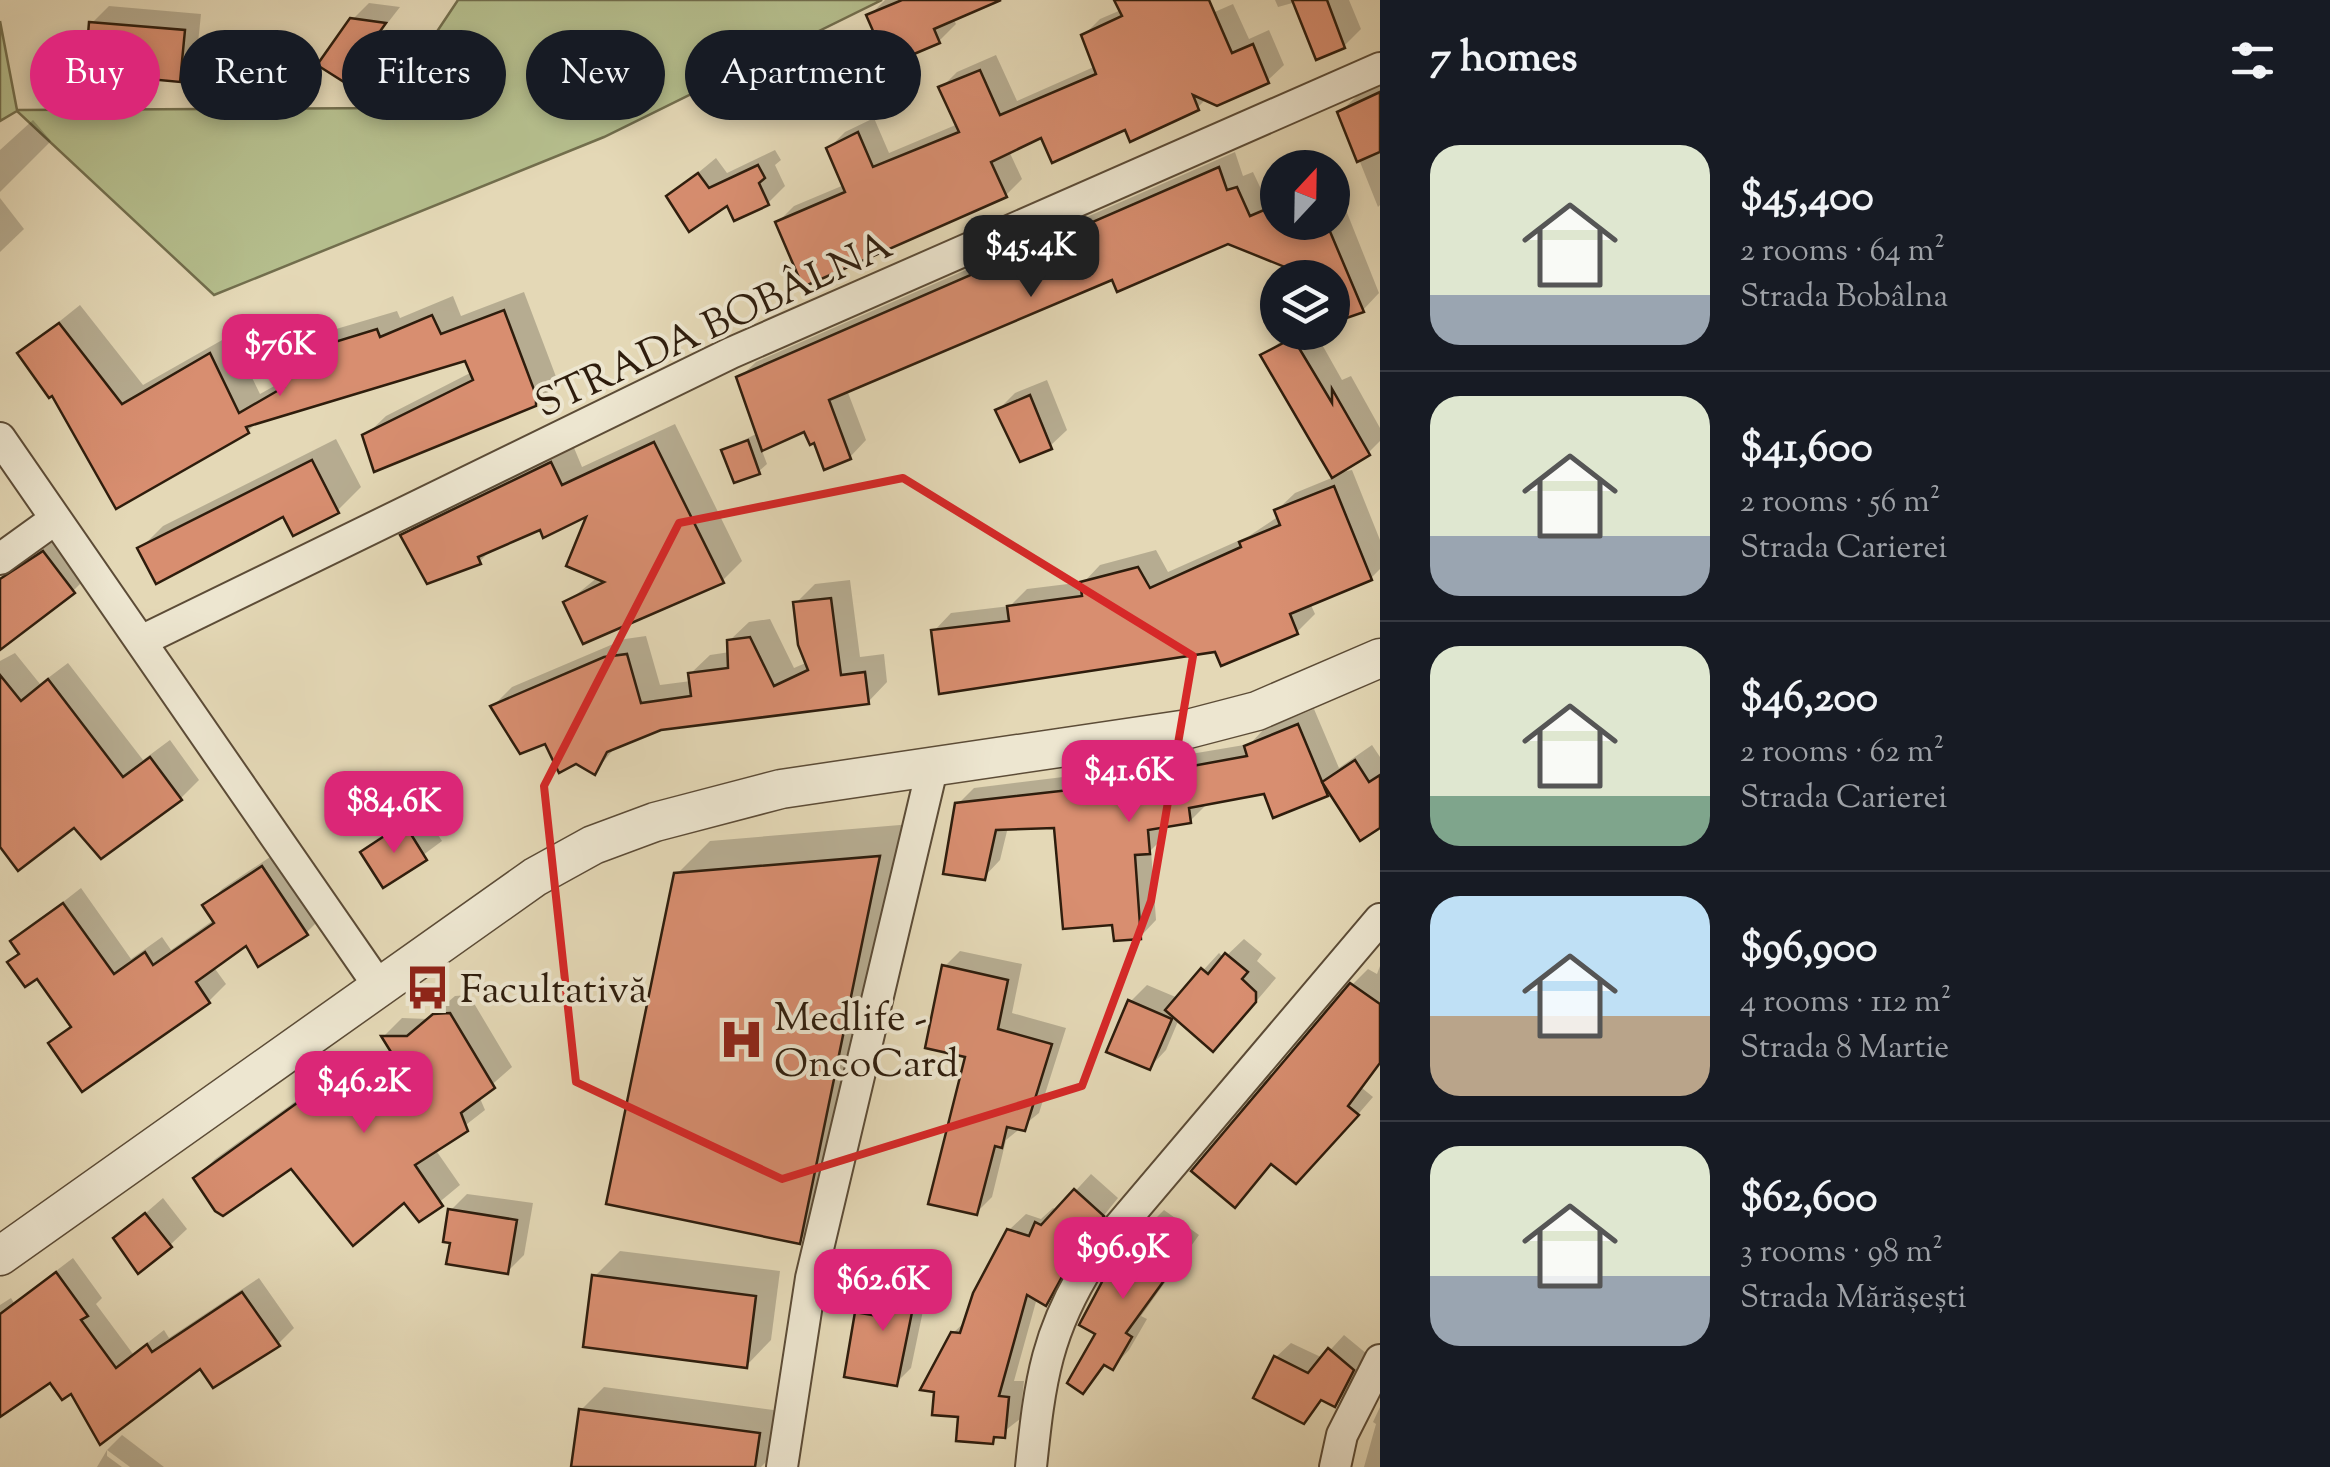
<!DOCTYPE html>
<html lang="en">
<head>
<meta charset="utf-8">
<style>
  :root { --surface:#171b24; --page:#242831; --text:#f1f3f6; --muted:#9ea1a6; --line:#363941; --accent:#db2777 }
  body { margin:0; font-family:"Sorts Mill Goudy",serif; background:var(--page); color:var(--text); height:100vh; display:flex; flex-direction:column; font-size:38px; white-space:nowrap }
  * { box-sizing:border-box; margin:0 }
  p { font-size:32px; color:var(--muted) }
  .icon { flex:none; width:55px; height:55px; fill:none; stroke:currentColor; stroke-width:2; stroke-linecap:round; stroke-linejoin:round }
  .map { position:relative; flex:1; overflow:hidden }
  .panel { display:flex; flex-direction:column; background:var(--surface); width:950px }
  .panel>* { flex:none }
  .top-card { position:absolute; left:30px; top:30px; width:950px; height:90px; display:flex; gap:20px }
  .needle { width:65px; rotate:22deg }
  .fabs { position:absolute; left:1260px; top:150px; display:grid; gap:20px }
  .fabs a { display:grid; place-items:center; width:90px; height:90px; border-radius:50%; background:var(--surface); box-shadow:0 5px 15px #0003; font-size:50px }
  .price { position:absolute; translate:-50% -85px; padding:0 22px; border-radius:20px; background:var(--accent); color:#fff; font-size:32px; line-height:65px; filter:drop-shadow(0 2px 5px #0008) }
  .price::after { content:''; position:absolute; left:50%; top:60px; width:30px; height:22px; margin-left:-15px; background:inherit; clip-path:polygon(0 0,100% 0,50% 100%) }
  .price.selected { background:#222; color:#fff }
  ul { padding:0; list-style:none }
  li { display:flex; align-items:center; gap:30px; height:250px; padding:0 50px }
  li+li { border-top:2px solid var(--line) }
  li span { display:grid; place-items:center; flex:none; width:280px; height:200px; border-radius:30px; color:#555 }
  li>.icon { margin-inline-start:auto }
  span .icon { width:120px; height:120px; fill:#fffc; stroke-width:1 }
  li b { font-size:42px }
  h2 { display:flex; justify-content:space-between; align-items:center; height:120px; padding:0 50px; font-size:42px }
  .pill { padding:0 35px; border-radius:45px; background:var(--surface); box-shadow:0 5px 15px #0003; font-size:35px; line-height:90px }
  .pill.selected { background:var(--accent); color:#fff }
  main { display:flex; flex:1; min-height:0 }
  .map>svg:first-child { display:block }
  .green { fill:#b5be8d; stroke:#726e4d; stroke-width:2.5 }
  .shadow { fill:#0003 }
  .building { fill:#d88e70; stroke:#2e1d0d; stroke-width:2.5 }
  .lines { fill:none; stroke-linecap:round; stroke-linejoin:round }
  .minor-casing { stroke:#5c4c37; stroke-width:34 }
  .tertiary-casing { stroke:#5c4c37; stroke-width:41 }
  .minor { stroke:#ede6d0; stroke-width:30 }
  .tertiary { stroke:#ede6d0; stroke-width:38 }
  .marked { fill:none; stroke:#d62828; stroke-width:8; stroke-linejoin:round }
  .labels { text-anchor:middle; stroke-width:8; stroke-linejoin:round; paint-order:stroke }
  .street-label { font-size:40px; fill:#2e1d0d; stroke:#ede6d0 }
  .poi-label { font-size:40px; fill:#2e1d0d; stroke:#ede6d0; text-anchor:start }
</style>
</head>
<body>
<main>
<div class="map">
<svg width="1380" height="1467" viewBox="0 0 1380 1467">
  <rect width="100%" height="100%" fill="#e4d8b6"/>
  <filter id="stains"><feTurbulence type="fractalNoise" baseFrequency=".002" numOctaves="4"/><feColorMatrix values="0 0 0 0 .2 0 0 0 0 .09 0 0 0 0 .02 0 0 0 .5 -.17"/></filter>
  <radialGradient id="worn" r=".72"><stop offset=".6" stop-color="#630" stop-opacity="0"/><stop offset="1" stop-color="#630" stop-opacity=".3"/></radialGradient>
  <polygon class="green" points="458,0 882,0 604,137 214,295 17,111 0,121 0,21 17,110 386,108"/>
  <g class="shadow">
    <polygon points="885,0 980,0 953,18 956,24 939,41 869,16"/>
    <polygon points="1117,0 1194,0 1201,18 1233,4 1249,39 1269,30 1284,65 1268,80 1217,103 1207,98 1197,108 1127,127 1042,135 1009,151 1022,179 1006,195 778,222 794,206 844,185 829,148 845,132 874,118 889,153 958,124 941,88 957,72 996,55 1017,101 1096,66 1084,35 1100,19 1121,10"/>
    <polygon points="1275,0 1349,0 1361,29 1344,46 1296,2 1278,7"/>
    <polygon points="369,3 400,7 344,79 352,20"/>
    <polygon points="109,6 201,14 196,63 179,79 92,23"/>
    <polygon points="1380,85 1380,205 1378,207 1340,112 1357,96"/>
    <polygon points="33,120 51,141 0,192 0,150"/>
    <polygon points="775,150 781,160 775,165 785,186 768,203 670,196 716,158 727,173"/>
    <polygon points="1235,152 1243,176 1253,172 1267,202 1278,197 1278,222 1332,222 1332,175 1379,293 1363,310 1332,278 1301,278 1296,268 1228,241 1113,277 847,390 866,440 850,457 816,440 805,429 761,448 767,464 759,471 724,450 758,433 739,378 756,362"/>
    <polygon points="0,198 24,229 0,252"/>
    <polygon points="524,292 558,382 538,402 376,468 365,436 386,416 472,372 467,358 259,420 248,431 53,393 20,353 80,305 143,385 231,335 260,394 285,380 279,360 299,340 397,311 400,318 453,296 461,316"/>
    <polygon points="1292,332 1315,332 1342,380 1351,376 1380,428 1380,441 1368,453 1333,474 1352,470 1380,540 1380,569 1371,578 1310,603 1315,614 1297,632 1216,649 934,631 951,613 1010,606 1027,589 1084,582 1100,565 1156,550 1168,572 1249,536 1279,516 1277,510 1295,493 1334,477 1263,356"/>
    <polygon points="1047,380 1067,430 1050,446 998,410 1015,393"/>
    <polygon points="675,424 742,561 722,581 566,603 598,577 590,512 541,526 494,547 480,561 404,536 424,515 572,443 582,467"/>
    <polygon points="336,439 361,487 338,510 284,514 140,549 163,526"/>
    <polygon points="60,536 90,574 73,591 0,594 0,580 11,570"/>
    <polygon points="850,580 860,657 884,654 887,682 868,702 661,727 618,744 595,772 493,706 512,687 625,639 646,636 660,685 691,681 690,674 710,655 730,652 729,641 749,622 770,619 794,668 808,662 796,603 815,584"/>
    <polygon points="15,653 40,684 68,663 143,760 170,740 199,780 181,798 0,843 0,661"/>
    <polygon points="1314,709 1339,768 1372,745 1380,757 1380,825 1330,790 1326,794 1265,792 1207,804 1190,821 1165,825 1166,835 1151,850 1156,920 1140,937 1115,922 1056,825 1008,827 1000,860 984,877 958,804 974,788 1104,772 1118,778 1155,775 1173,757 1250,744 1263,730"/>
    <polygon points="421,808 442,841 384,884 363,852"/>
    <polygon points="912,824 832,1208 799,1241 676,875 710,841"/>
    <polygon points="279,851 323,916 306,933 246,943 213,966 226,984 209,1001 83,1088 51,1043 72,1024 37,976 10,962 21,952 13,941 81,888 131,959 162,937 171,950 215,919 206,906 222,889"/>
    <polygon points="1244,939 1262,954 1257,961 1276,978 1230,1032 1179,1019 1166,1050 1150,1067 1130,1002 1147,985 1178,998 1219,953 1224,958"/>
    <polygon points="960,951 1022,964 1012,1013 1066,1028 1039,1113 1006,1140 992,1197 976,1213 969,1055 945,966"/>
    <polygon points="1380,966 1380,1064 1362,1088 1373,1097 1354,1119 1273,1162 1235,1205 1352,985 1368,969 1377,974"/>
    <polygon points="469,995 512,1067 479,1096 485,1110 435,1149 460,1185 419,1219 405,1199 292,1165 196,1178 215,1159 342,1068 358,1091 400,1062 384,1036 402,1018 428,1019 455,996"/>
    <polygon points="1091,1174 1118,1198 1096,1225 1062,1287 1046,1303 1037,1298 1014,1381 1024,1381 1020,1419 992,1441 961,1415 953,1333 966,1321 1009,1230 1026,1214 1041,1219 1053,1208 1058,1210"/>
    <polygon points="467,1194 533,1203 524,1255 507,1272 453,1240 451,1210"/>
    <polygon points="163,1198 187,1229 170,1245 116,1239"/>
    <polygon points="1164,1210 1199,1235 1141,1316 1147,1319 1129,1350 1113,1367 1107,1364 1083,1390 1098,1333 1147,1227"/>
    <polygon points="620,1251 780,1271 771,1340 746,1366 595,1276"/>
    <polygon points="905,1257 933,1263 911,1368 896,1383 857,1313 872,1298 884,1301 890,1272"/>
    <polygon points="73,1258 102,1298 96,1304 133,1354 164,1330 169,1338 259,1278 294,1328 278,1344 200,1365 72,1390 50,1379 0,1414 0,1305 11,1298 14,1303"/>
    <polygon points="1344,1335 1367,1354 1350,1389 1335,1404 1323,1399 1303,1421 1276,1357 1291,1343 1323,1358"/>
    <polygon points="604,1387 781,1411 775,1453 761,1467 573,1467 581,1410"/>
    <polygon points="1380,1407 1380,1467 1364,1467 1376,1424 1373,1422"/>
    <polygon points="122,1435 164,1467 130,1467 107,1450"/>
    <polygon points="107,1450 107,1456 122,1467 97,1467"/>
  </g>
  <g class="building">
    <polygon points="902,0 1001,0 934,29 940,43 888,65 866,15"/>
    <polygon points="1114,0 1209,0 1232,53 1253,44 1269,83 1217,106 1193,95 1199,110 1130,142 1125,130 1052,163 1041,138 991,162 1007,197 803,287 775,222 845,192 826,148 858,132 873,167 959,132 938,87 980,70 1000,115 1096,74 1081,35 1122,16"/>
    <polygon points="1292,0 1327,0 1345,48 1316,60"/>
    <polygon points="350,18 386,23 344,82 317,65"/>
    <polygon points="89,22 185,30 180,82 85,73"/>
    <polygon points="1380,92 1380,152 1357,162 1337,112"/>
    <polygon points="758,165 765,178 759,183 769,205 734,221 727,206 689,232 666,196 698,173 709,188"/>
    <polygon points="1219,167 1227,190 1237,187 1250,216 1278,204 1278,222 1326,222 1364,312 1332,323 1332,278 1312,278 1228,244 1117,292 1112,280 829,400 851,459 824,470 814,443 810,445 804,432 762,451 736,377"/>
    <polygon points="504,310 536,395 536,406 374,472 362,435 473,380 465,361 246,427 249,433 116,509 52,396 49,398 17,353 59,323 122,404 210,353 239,413 284,387 276,360 377,329 380,337 432,315 441,334"/>
    <polygon points="1293,338 1332,403 1332,389 1370,455 1332,478 1260,355"/>
    <polygon points="1030,395 1052,449 1020,462 995,410"/>
    <polygon points="748,440 760,474 734,483 721,450"/>
    <polygon points="654,442 724,583 583,644 563,602 604,582 566,566 586,517 543,538 540,530 478,557 481,564 427,584 400,535 551,462 562,485"/>
    <polygon points="312,460 339,513 293,536 283,517 156,584 137,548"/>
    <polygon points="1334,486 1372,580 1290,614 1298,634 1221,666 1215,652 939,694 931,630 1009,621 1007,606 1082,596 1080,582 1138,567 1150,588 1241,547 1239,542 1280,525 1274,510"/>
    <polygon points="43,551 75,593 0,650 0,579"/>
    <polygon points="831,598 841,675 865,672 869,704 661,730 607,752 595,775 576,764 559,773 545,744 520,754 490,706 604,657 627,654 641,703 691,696 688,673 728,668 727,640 750,637 774,686 808,670 798,645 793,602"/>
    <polygon points="0,675 21,701 48,679 123,777 150,757 182,800 101,859 74,828 18,871 0,847"/>
    <polygon points="1298,724 1328,796 1273,818 1264,794 1189,808 1191,823 1148,830 1150,854 1135,855 1141,939 1114,941 1112,925 1063,929 1054,828 996,830 985,880 943,874 955,803 1087,788 1101,793 1157,789 1154,773 1247,756 1244,746"/>
    <polygon points="1355,760 1369,782 1380,775 1380,828 1360,841 1322,782"/>
    <polygon points="404,823 427,860 383,888 360,852"/>
    <polygon points="880,856 800,1244 606,1204 674,873"/>
    <polygon points="262,866 308,935 258,967 246,946 196,982 210,1003 82,1092 48,1043 71,1027 37,979 25,987 7,962 19,954 10,941 63,903 114,974 145,952 153,965 214,923 202,905"/>
    <polygon points="1225,953 1248,972 1242,979 1256,992 1256,1002 1213,1052 1165,1010 1201,968 1208,974"/>
    <polygon points="942,965 1008,980 998,1029 1052,1044 1025,1131 1007,1127 1002,1148 995,1146 977,1215 928,1204 965,1057 925,1048"/>
    <polygon points="1350,983 1380,1004 1380,1063 1348,1106 1359,1115 1296,1184 1271,1164 1235,1208 1191,1171"/>
    <polygon points="1128,1000 1172,1019 1150,1070 1106,1052"/>
    <polygon points="450,1013 495,1088 461,1113 468,1131 415,1165 443,1206 419,1222 404,1203 353,1246 291,1169 223,1216 215,1211 193,1178 322,1085 338,1108 399,1065 381,1036 407,1036 433,1014"/>
    <polygon points="1074,1189 1104,1216 1080,1244 1046,1306 1027,1295 999,1396 1009,1397 1005,1438 994,1437 993,1444 956,1441 958,1417 932,1415 934,1392 920,1390 951,1332 960,1333 973,1293 1007,1229 1029,1236 1035,1222 1041,1225"/>
    <polygon points="448,1209 517,1220 508,1274 446,1264 450,1243 443,1242"/>
    <polygon points="145,1213 172,1247 138,1274 113,1238"/>
    <polygon points="1145,1225 1184,1253 1126,1333 1132,1337 1113,1370 1104,1365 1083,1394 1067,1383 1095,1334 1079,1325 1111,1265"/>
    <polygon points="888,1271 919,1278 897,1386 844,1377 855,1312 878,1316"/>
    <polygon points="56,1272 88,1316 81,1320 116,1368 147,1344 152,1352 242,1292 280,1346 213,1388 200,1369 100,1445 71,1394 62,1400 50,1383 0,1417 0,1314"/>
    <polygon points="592,1275 756,1296 747,1368 583,1347"/>
    <polygon points="1328,1348 1354,1370 1335,1407 1321,1400 1304,1424 1253,1398 1274,1356 1308,1373"/>
    <polygon points="579,1409 760,1433 755,1467 571,1467"/>
  </g>
  <g class="lines">
    <defs>
      <g id="minor">
        <polyline points="0,438 378,985"/>
        <polyline points="0,559 54,520"/>
        <polyline points="141,641 731,353 1380,68"/>
        <polyline points="782,1467 811,1278 932,769"/>
        <path d="M1031,1467C1040,1381 1046,1329 1096,1254L1380,919"/>
        <polyline points="1335,1467 1342,1435 1380,1360"/>
      </g>
      <polyline id="tertiary" points="0,1256 535,877 593,845 655,822 781,789 1188,729 1257,711 1380,658"/>
    </defs>
    <use href="#minor" class="minor-casing"/>
    <use href="#tertiary" class="tertiary-casing"/>
    <use href="#minor" class="minor"/>
    <use href="#tertiary" class="tertiary"/>
  </g>
  <path class="marked" d="M903,478L1193,656L1151,901L1082,1086L782,1179L576,1082L544,786L679,523Z"/>
  <defs>
    <symbol id="bus-bare" viewBox="-9 -9 18 18"><path d="M-5-6H5V4H4V6H2V4H-2V6H-4V4H-5ZM-3.5-4V0h7V-4ZM-3.5 1.2v1.5H-2V1.2ZM2 1.2v1.5H3.5V1.2Z" fill="#8f2418" stroke="#ede6d0" stroke-width="2.5" paint-order="stroke"/></symbol>
    <symbol id="hospital-bare" viewBox="-9 -9 18 18"><path d="M-5-5h3v3.5h4V-5h3V5h-3V1.5h-4V5h-3Z" fill="#8f2418" stroke="#ede6d0" stroke-width="2.5" paint-order="stroke"/></symbol>
  </defs>
  <g fill-rule="evenodd">
    <use href="#bus-bare" x="396" y="956" width="63" height="63"/>
    <use href="#hospital-bare" x="710" y="1008" width="63" height="63"/>
  </g>
  <g class="labels">
    <g class="street-label">
      <text transform="translate(713 323) rotate(-25)" y="14">STRADA BOBÂLNA</text>
    </g>
    <g class="poi-label">
      <text x="460" y="1002">Facultativă</text>
      <text x="774" y="1030">Medlife -<tspan x="774" dy="46">OncoCard</tspan></text>
    </g>
  </g>
  <rect width="100%" height="100%" filter="url(#stains)"/>
  <rect width="100%" height="100%" fill="url(#worn)"/>
</svg>
<div class="fabs">
<a><svg class="needle" viewBox="-14 -14 28 28"><path d="M0-13l5 13h-10z" fill="#e53935"/><path d="M0 13l5-13h-10z" fill="#9ea1a6"/></svg></a>
<a><svg class="icon" aria-label="layers" viewBox="0 0 24 24"><path d="M12 4l9 5-9 5-9-5zM3 14l9 5 9-5"/></svg></a>
</div>
<b class="price selected" style="left:1031px;top:300px">$45.4K</b>
<b class="price" style="left:280px;top:399px">$76K</b>
<b class="price" style="left:1129px;top:825px">$41.6K</b>
<b class="price" style="left:394px;top:856px">$84.6K</b>
<b class="price" style="left:364px;top:1136px">$46.2K</b>
<b class="price" style="left:1123px;top:1302px">$96.9K</b>
<b class="price" style="left:883px;top:1334px">$62.6K</b>
<div class="top-card">
<a class="pill selected">Buy</a>
<a class="pill">Rent</a>
<a class="pill">Filters</a>
<a class="pill">New</a>
<a class="pill">Apartment</a>
</div>
</div>
<section class="panel">
<h2>7 homes<svg class="icon" aria-label="filters" viewBox="0 0 24 24"><path d="M4 7h16M4 17h16"/><circle cx="9" cy="7" r="2"/><circle cx="15" cy="17" r="2"/></svg></h2>
<ul>
<li><span style="background:linear-gradient(#dfe7d0 75%,#9aa5b1 0)"><svg class="icon" aria-label="home" viewBox="0 0 24 24"><path d="M3 11l9-7 9 7M6 9v11h12V9"/></svg></span><div><b>$45,400</b><p>2 rooms · 64 m²</p><p>Strada Bobâlna</p></div></li>
<li><span style="background:linear-gradient(#dfe7d0 70%,#9aa5b1 0)"><svg class="icon" aria-label="home" viewBox="0 0 24 24"><path d="M3 11l9-7 9 7M6 9v11h12V9"/></svg></span><div><b>$41,600</b><p>2 rooms · 56 m²</p><p>Strada Carierei</p></div></li>
<li><span style="background:linear-gradient(#dfe7d0 75%,#7fa58c 0)"><svg class="icon" aria-label="home" viewBox="0 0 24 24"><path d="M3 11l9-7 9 7M6 9v11h12V9"/></svg></span><div><b>$46,200</b><p>2 rooms · 62 m²</p><p>Strada Carierei</p></div></li>
<li><span style="background:linear-gradient(#bfe0f5 60%,#b9a48a 0)"><svg class="icon" aria-label="home" viewBox="0 0 24 24"><path d="M3 11l9-7 9 7M6 9v11h12V9"/></svg></span><div><b>$96,900</b><p>4 rooms · 112 m²</p><p>Strada 8 Martie</p></div></li>
<li><span style="background:linear-gradient(#dfe7d0 65%,#9aa5b1 0)"><svg class="icon" aria-label="home" viewBox="0 0 24 24"><path d="M3 11l9-7 9 7M6 9v11h12V9"/></svg></span><div><b>$62,600</b><p>3 rooms · 98 m²</p><p>Strada Mărășești</p></div></li>
</ul>
</section>
</main>
</body>
</html>
